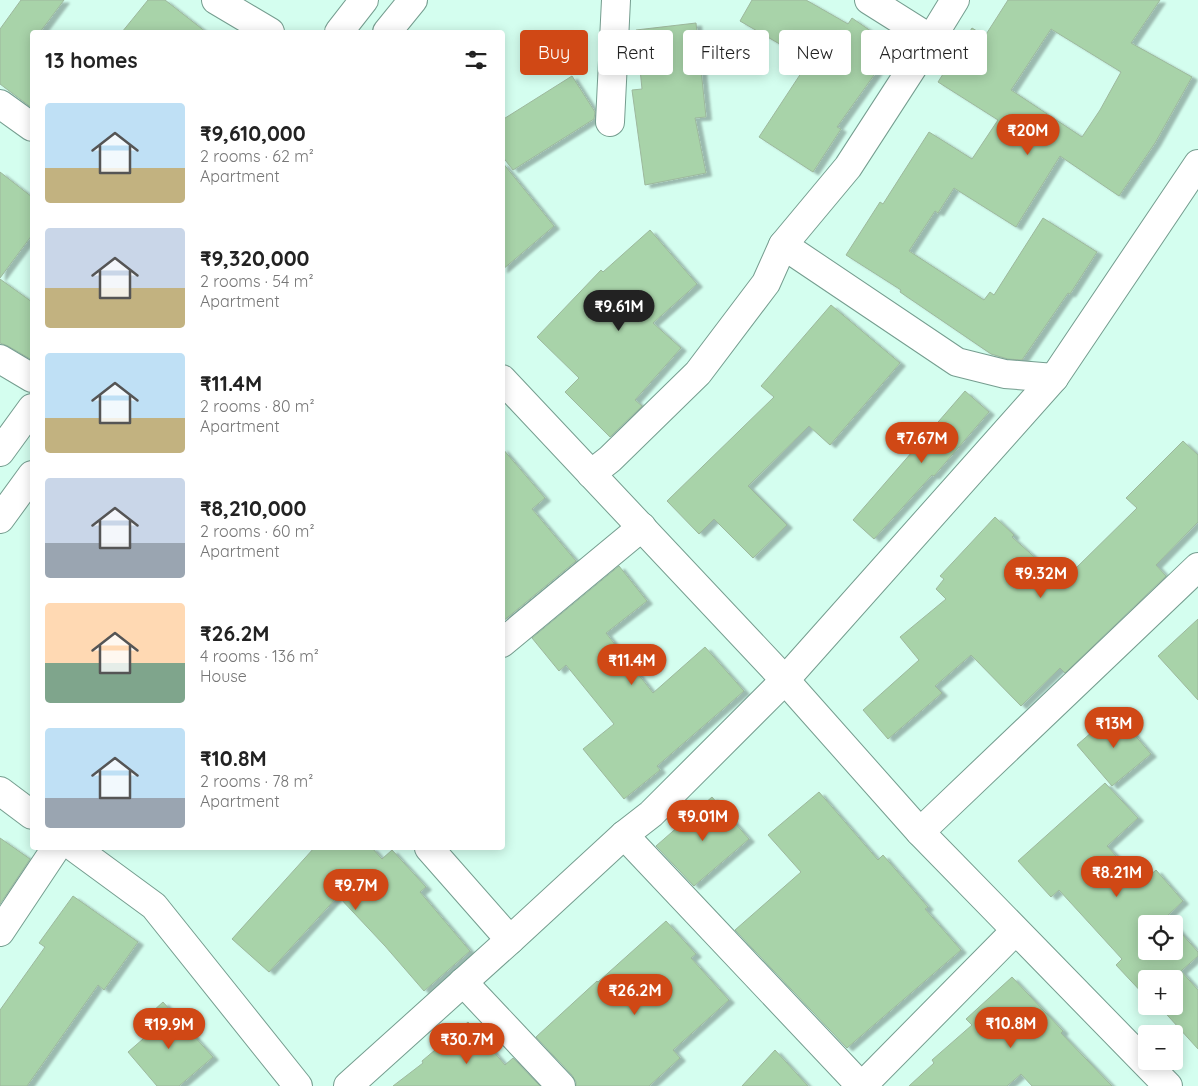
<!DOCTYPE html>
<html lang="en">
<head>
<meta charset="utf-8">
<style>
  :root { --surface:#fff; --page:#f6f6f6; --text:#222; --muted:#767676; --accent:#d04815 }
  body { margin:0; font-family:Quicksand,sans-serif; background:var(--page); color:var(--text); height:100vh; display:flex; flex-direction:column; font-size:19px; white-space:nowrap }
  * { box-sizing:border-box; margin:0 }
  p { font-size:16px; color:var(--muted) }
  .icon { flex:none; width:28px; height:28px; fill:none; stroke:currentColor; stroke-width:2; stroke-linecap:round; stroke-linejoin:round }
  .map { position:relative; flex:1; overflow:hidden }
  .drawer { position:absolute; left:30px; top:30px; width:475px; height:820px; display:flex; flex-direction:column; background:var(--surface); border-radius:5px; box-shadow:0 2px 12px #0003 }
  .drawer>* { flex:none }
  .hud { position:absolute; left:520px; top:30px; width:475px; height:45px; display:flex; gap:10px }
  .fabs { position:absolute; left:1138px; top:915px; display:grid; gap:10px }
  .fabs a { display:grid; place-items:center; width:45px; height:45px; border-radius:5px; background:var(--surface); box-shadow:0 2px 12px #0003; font-size:25px }
  .price { position:absolute; translate:-50% -42px; padding:0 11px; border-radius:18px; background:var(--accent); color:#fff; font-size:16px; line-height:32px; filter:drop-shadow(0 1px 2px #0008) }
  .price::after { content:''; position:absolute; left:50%; top:30px; width:15px; height:11px; margin-left:-8px; background:inherit; clip-path:polygon(0 0,100% 0,50% 100%) }
  .price.selected { background:#222; color:#fff }
  ul { padding:0; list-style:none }
  li { display:flex; align-items:center; gap:15px; height:125px; padding:0 15px }
  li span { display:grid; place-items:center; flex:none; width:140px; height:100px; border-radius:5px; color:#555 }
  li>.icon { margin-inline-start:auto }
  span .icon { width:60px; height:60px; fill:#fffc; stroke-width:1 }
  li b { font-size:21px }
  h2 { display:flex; justify-content:space-between; align-items:center; height:60px; padding:0 15px; font-size:21px }
  .pill { padding:0 18px; border-radius:5px; background:var(--surface); box-shadow:0 2px 12px #0003; font-size:18px; line-height:45px }
  .pill.selected { background:var(--accent); color:#fff }
  .map>svg:first-child { display:block }
  .building { fill:#a8d3a9; stroke:#9db89d; fill-rule:evenodd; filter:url(#shadow) }
  .lines { fill:none; stroke-linecap:round; stroke-linejoin:round }
  .minor-casing { stroke:#759d8f; stroke-width:30 }
  .tertiary-casing { stroke:#759d8f; stroke-width:30 }
  .minor { stroke:#fff; stroke-width:28 }
  .tertiary { stroke:#fff; stroke-width:28 }
</style>
</head>
<body>
<div class="map">
<svg width="1198" height="1086" viewBox="0 0 1198 1086">
  <defs>
    <filter id="shadow"><feDropShadow dx="5.5" dy="3" stdDeviation="1" flood-color="#0004"/></filter>
  </defs>
  <rect width="100%" height="100%" fill="#d4feef"/>
  <g class="building">
    <polygon points="21,0 64,0 40,32 32,32 32,108 0,84 0,29"/>
    <polygon points="148,0 165,0 206,32 122,32"/>
    <polygon points="752,0 806,0 848,24 852,18 894,47 837,127 841,129 813,172 759,137 809,61 740,21"/>
    <path d="M1008,0H1160L1131,43L1192,77L1155,143L1119,196L1060,156L1016,227L954,188L938,213L935,211L909,251L984,300L990,292L994,295L1043,218L1097,252L1070,294L1068,293L1022,360L1008,359L991,354L900,292L901,290L846,255L880,202L883,204L929,132L972,159L998,120L938,82L972,28L985,36ZM1051,29L1121,72L1100,110L1082,137L1011,90Z"/>
    <polygon points="696,23 706,117 695,118 706,173 645,185 632,90 642,89 636,30"/>
    <polygon points="572,76 595,112 594,119 513,170 502,156 502,120"/>
    <polygon points="502,162 554,226 502,270"/>
    <polygon points="0,172 32,197 32,235 0,278"/>
    <polygon points="650,230 697,284 653,323 681,348 635,400 642,406 610,437 565,392 579,378 537,337 601,270 603,272"/>
    <polygon points="0,279 32,302 32,360 8,346 0,343"/>
    <polygon points="831,305 900,363 830,445 809,426 748,486 787,525 753,558 714,519 699,534 667,501 774,397 761,386"/>
    <polygon points="965,391 989,412 934,476 932,475 874,539 853,520"/>
    <polygon points="1183,441 1198,455 1198,522 1156,565 1166,576 1065,673 1060,668 1021,706 971,655 935,686 942,693 888,739 863,710 919,660 900,637 946,599 936,589 944,579 940,576 995,517 1014,535 1012,537 1057,577 1069,565 1074,570 1137,508 1126,498"/>
    <polygon points="502,448 545,498 532,509 576,561 502,622"/>
    <polygon points="619,566 647,601 606,633 653,693 705,647 744,691 657,766 660,770 624,799 583,749 614,724 566,665 559,671 532,638"/>
    <polygon points="1198,619 1198,700 1158,656"/>
    <polygon points="1115,712 1151,754 1112,786 1077,745"/>
    <polygon points="1105,783 1138,818 1107,846 1141,883 1156,870 1183,901 1166,917 1172,924 1146,924 1146,951 1174,951 1174,925 1198,952 1198,956 1181,971 1198,990 1198,1049 1159,1006 1174,1006 1174,979 1146,979 1146,997 1116,965 1122,959 1059,890 1051,897 1018,861"/>
    <polygon points="819,792 878,860 883,855 928,907 925,909 961,950 847,1048 735,930 801,872 768,835"/>
    <polygon points="712,797 749,839 694,886 656,846"/>
    <polygon points="0,838 30,859 0,904"/>
    <polygon points="314,848 372,848 382,859 392,850 426,887 420,892 470,951 424,991 385,946 338,896 269,972 232,939"/>
    <polygon points="73,896 138,942 104,990 98,985 27,1086 0,1086 0,1010 45,947 39,943"/>
    <polygon points="666,921 696,954 691,958 729,1000 673,1050 680,1058 649,1086 576,1086 576,1082 572,1075 536,1037 597,981 598,982"/>
    <polygon points="1012,977 1063,1031 1061,1033 1112,1086 1032,1086 1021,1074 1007,1086 909,1086 934,1063 932,1060 972,1025 966,1019"/>
    <polygon points="163,1002 213,1057 179,1086 157,1086 128,1052 151,1032 141,1022"/>
    <polygon points="468,1022 505,1065 513,1058 540,1086 393,1086 423,1063 422,1061"/>
    <polygon points="775,1050 808,1086 742,1086"/>
  </g>
  <g class="lines">
    <defs>
      <g id="minor">
        <polyline points="216,0 270,32"/>
        <polyline points="869,0 931,39"/>
        <polyline points="0,104 32,127"/>
        <polyline points="610,122 616,0"/>
        <polyline points="783,245 957,362 1005,374 1054,378"/>
        <polyline points="0,359 32,378"/>
        <polyline points="502,379 785,680 920,832 1168,1086"/>
        <polyline points="591,474 610,459 698,373 766,283 783,245 848,167 931,39 955,0"/>
        <polyline points="502,643 642,527"/>
        <polyline points="0,791 32,815"/>
        <polyline points="920,832 1198,567"/>
        <polyline points="624,835 861,1086"/>
        <polyline points="75,848 154,906 298,1086"/>
        <polyline points="429,848 510,940"/>
        <polyline points="0,932 56,848"/>
        <polyline points="463,982 561,1086"/>
        <polyline points="348,1086 510,940 624,835 651,814 785,680 1054,378 1198,164"/>
        <polyline points="862,1086 1015,931"/>
      </g>
      <g id="tertiary">
        <polyline points="339,32 364,0"/>
        <polyline points="387,32 413,0"/>
        <polyline points="0,452 32,408"/>
        <polyline points="0,519 32,475"/>
      </g>
    </defs>
    <use href="#minor" class="minor-casing"/>
    <use href="#tertiary" class="tertiary-casing"/>
    <use href="#minor" class="minor"/>
    <use href="#tertiary" class="tertiary"/>
  </g>
</svg>
<div class="fabs">
<a><svg class="icon" aria-label="locate" viewBox="0 0 24 24"><circle cx="12" cy="12" r="6"/><path d="M12 2v4M12 18v4M2 12h4M18 12h4"/></svg></a>
<a>+</a>
<a>−</a>
</div>
<b class="price" style="left:1028px;top:156px">₹20M</b>
<b class="price selected" style="left:619px;top:332px">₹9.61M</b>
<b class="price" style="left:922px;top:464px">₹7.67M</b>
<b class="price" style="left:1041px;top:599px">₹9.32M</b>
<b class="price" style="left:632px;top:686px">₹11.4M</b>
<b class="price" style="left:1114px;top:749px">₹13M</b>
<b class="price" style="left:703px;top:842px">₹9.01M</b>
<b class="price" style="left:1117px;top:898px">₹8.21M</b>
<b class="price" style="left:356px;top:911px">₹9.7M</b>
<b class="price" style="left:635px;top:1016px">₹26.2M</b>
<b class="price" style="left:1011px;top:1049px">₹10.8M</b>
<b class="price" style="left:169px;top:1050px">₹19.9M</b>
<b class="price" style="left:467px;top:1065px">₹30.7M</b>
<div class="hud">
<a class="pill selected">Buy</a>
<a class="pill">Rent</a>
<a class="pill">Filters</a>
<a class="pill">New</a>
<a class="pill">Apartment</a>
</div>
<section class="drawer">
<h2>13 homes<svg class="icon" aria-label="filters" viewBox="0 0 24 24"><path d="M4 7h16M4 17h16"/><circle cx="9" cy="7" r="2"/><circle cx="15" cy="17" r="2"/></svg></h2>
<ul>
<li><span style="background:linear-gradient(#bfe0f5 65%,#c2b280 0)"><svg class="icon" aria-label="home" viewBox="0 0 24 24"><path d="M3 11l9-7 9 7M6 9v11h12V9"/></svg></span><div><b>₹9,610,000</b><p>2 rooms · 62 m²</p><p>Apartment</p></div></li>
<li><span style="background:linear-gradient(#c9d6e8 60%,#c2b280 0)"><svg class="icon" aria-label="home" viewBox="0 0 24 24"><path d="M3 11l9-7 9 7M6 9v11h12V9"/></svg></span><div><b>₹9,320,000</b><p>2 rooms · 54 m²</p><p>Apartment</p></div></li>
<li><span style="background:linear-gradient(#bfe0f5 65%,#c2b280 0)"><svg class="icon" aria-label="home" viewBox="0 0 24 24"><path d="M3 11l9-7 9 7M6 9v11h12V9"/></svg></span><div><b>₹11.4M</b><p>2 rooms · 80 m²</p><p>Apartment</p></div></li>
<li><span style="background:linear-gradient(#c9d6e8 65%,#9aa5b1 0)"><svg class="icon" aria-label="home" viewBox="0 0 24 24"><path d="M3 11l9-7 9 7M6 9v11h12V9"/></svg></span><div><b>₹8,210,000</b><p>2 rooms · 60 m²</p><p>Apartment</p></div></li>
<li><span style="background:linear-gradient(#ffd9b3 60%,#7fa58c 0)"><svg class="icon" aria-label="home" viewBox="0 0 24 24"><path d="M3 11l9-7 9 7M6 9v11h12V9"/></svg></span><div><b>₹26.2M</b><p>4 rooms · 136 m²</p><p>House</p></div></li>
<li><span style="background:linear-gradient(#bfe0f5 70%,#9aa5b1 0)"><svg class="icon" aria-label="home" viewBox="0 0 24 24"><path d="M3 11l9-7 9 7M6 9v11h12V9"/></svg></span><div><b>₹10.8M</b><p>2 rooms · 78 m²</p><p>Apartment</p></div></li>
</ul>
</section>
</div>
</body>
</html>
